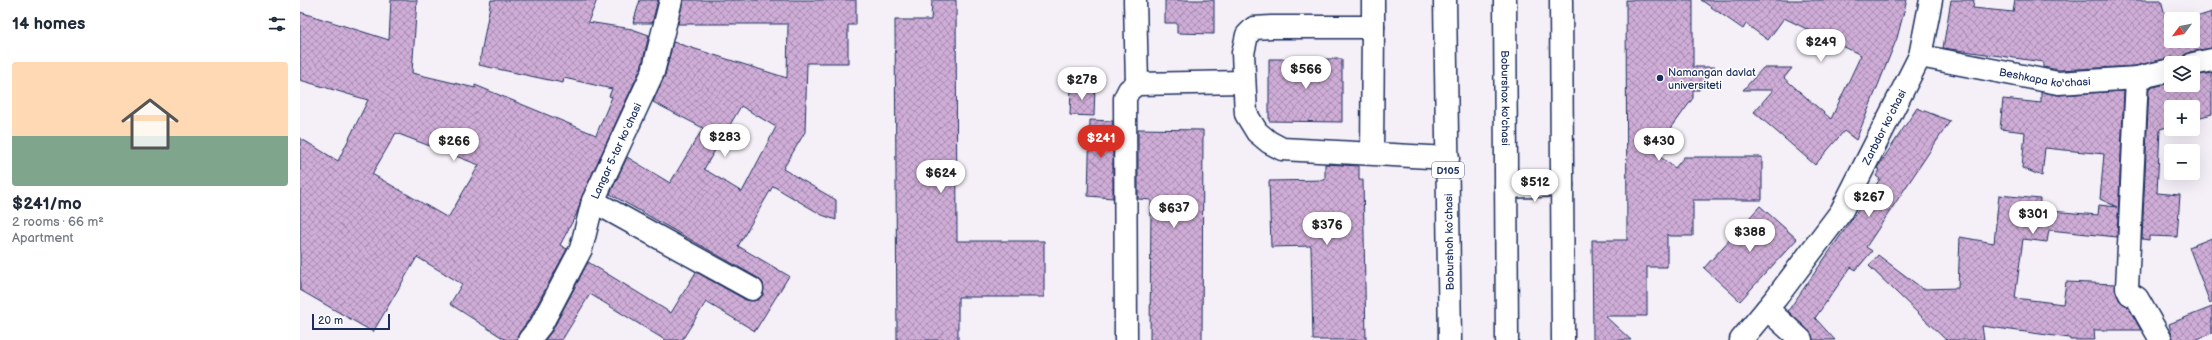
<!DOCTYPE html>
<html lang="en">
<head>
<meta charset="utf-8">
<style>
  :root { --surface:#fff; --page:#f2f2f3; --text:#1f2937; --muted:#747a83; --accent:#d93025 }
  body { margin:0; font-family:"Balsamiq Sans",sans-serif; background:var(--page); color:var(--text); height:100vh; display:flex; flex-direction:column; font-size:15px; white-space:nowrap }
  * { box-sizing:border-box; margin:0 }
  p { font-size:13px; color:var(--muted) }
  .icon { flex:none; width:22px; height:22px; fill:none; stroke:currentColor; stroke-width:2; stroke-linecap:round; stroke-linejoin:round }
  .map { position:relative; flex:1; overflow:hidden }
  .panel { display:flex; flex-direction:column; background:var(--surface); width:300px }
  .panel>* { flex:none }
  .needle { width:26px; rotate:238deg }
  .controls { position:absolute; left:1864px; top:12px; display:grid; gap:8px }
  .controls a { display:grid; place-items:center; width:36px; height:36px; border-radius:4px; background:var(--surface); box-shadow:0 4px 16px #0002; font-size:20px }
  .scale { position:absolute; left:12px; bottom:10px; width:78px; box-sizing:border-box; padding-left:4px; border:2px solid #1b2f5e; border-top:0; font-size:11px; line-height:14px; white-space:nowrap; color:#1b2f5e; -webkit-text-stroke:3px #fff; paint-order:stroke }
  .price { position:absolute; translate:-50% -34px; padding:0 9px; border-radius:14px; background:#fff; color:#222; font-size:13px; line-height:26px; filter:drop-shadow(0 1px 2px #0008) }
  .price::after { content:''; position:absolute; left:50%; top:24px; width:12px; height:9px; margin-left:-6px; background:inherit; clip-path:polygon(0 0,100% 0,50% 100%) }
  .price.current { background:var(--accent); color:#fff }
  ul { padding:0; list-style:none }
  li { display:grid; align-content:center; gap:8px; height:212px; padding:0 12px }
  li span { display:grid; place-items:center; height:124px; border-radius:4px; color:#555 }
  li>.icon { margin-inline-start:auto }
  span .icon { width:72px; height:72px; fill:#fffc; stroke-width:1 }
  li b { font-size:17px }
  h2 { display:flex; justify-content:space-between; align-items:center; height:48px; padding:0 12px; font-size:17px }
  main { display:flex; flex:1; min-height:0 }
  .map>svg:first-child { display:block }
  .building { fill:url(#building-cross-hatch); stroke:#1b2f5e; fill-rule:evenodd }
  .lines { fill:none; stroke-linecap:round; stroke-linejoin:round }
  .minor-casing { stroke:#1b2f5e; stroke-width:25 }
  .major-casing { stroke:#1b2f5e; stroke-width:25 }
  .minor { stroke:#fff; stroke-width:22 }
  .major { stroke:#fff; stroke-width:22 }
  .poi-dot { fill:#1b2f5e; stroke:#fff; stroke-width:1.5 }
  .labels { text-anchor:middle; stroke-width:3; stroke-linejoin:round; paint-order:stroke }
  .shield { fill:#fff; stroke:#5f6d8e; stroke-width:1 }
  .shield-label { font-size:10px; font-weight:bold; fill:#1b2f5e }
  .poi-label { font-size:11px; fill:#1b2f5e; stroke:#fff; text-anchor:start }
  .street-label { font-size:11px; fill:#1b2f5e; stroke:#fff }
</style>
</head>
<body>
<main>
<section class="panel">
<h2>14 homes<svg class="icon" aria-label="filters" viewBox="0 0 24 24"><path d="M4 7h16M4 17h16"/><circle cx="9" cy="7" r="2"/><circle cx="15" cy="17" r="2"/></svg></h2>
<ul>
<li><span style="background:linear-gradient(#ffd9b3 60%,#7fa58c 0)"><svg class="icon" aria-label="home" viewBox="0 0 24 24"><path d="M3 11l9-7 9 7M6 9v11h12V9"/></svg></span><div><b>$241/mo</b><p>2 rooms · 66 m²</p><p>Apartment</p></div></li>
</ul>
</section>
<div class="map">
<svg width="1912" height="340" viewBox="0 0 1912 340">
  <defs>
    <pattern id="building-cross-hatch" width="8" height="8" patternUnits="userSpaceOnUse"><rect width="8" height="8" fill="#cfadd7"/><path d="M0 0l8 8M0 8l8-8" fill="none" stroke="#a78db2"/></pattern>
  </defs>
  <rect width="100%" height="100%" fill="#f5eff7"/>
  <filter id="ink" filterUnits="userSpaceOnUse"><feTurbulence type="fractalNoise" baseFrequency=".025" numOctaves="2"/><feDisplacementMap in="SourceGraphic" scale="8" xChannelSelector="R" yChannelSelector="G"/><feConvolveMatrix kernelMatrix="1 2 1 2 8 2 1 2 1" color-interpolation-filters="sRGB"/></filter>
  <g filter="url(#ink)">
    <g class="building">
      <path d="M91,0H117L112,73L175,88V85L296,135L312,97L309,96L312,89L264,78L263,83L179,65L191,0H297L288,22L332,29L349,35L341,68L282,196L277,213L260,245L267,249L230,318L219,333L217,340H206L150,304L162,284L117,257L73,332L0,290V138L38,161L68,100L0,80V12L89,40ZM96,133L179,165L148,218L72,174Z"/>
      <polygon points="340,0 358,0 352,23 333,23"/>
      <path d="M383,0H556V25H548V63H507L505,132L483,169L536,200V220L522,215L473,186L438,246L489,276L455,331L406,302L382,340H365L290,294L262,340H245L252,331L288,262L371,313L396,272L446,300H458L463,295V283L458,278L310,194L327,157L370,183L403,128L353,102L365,75L373,42L487,78L488,24H378ZM441,106L476,127L442,192L404,169Z"/>
      <polygon points="632,0 656,0 657,241 744,241 744,297 658,297 658,340 597,340 595,20 631,20"/>
      <polygon points="865,0 914,0 914,34 877,33 877,23 865,23"/>
      <polygon points="1326,0 1393,0 1393,67 1415,67 1399,90 1393,90 1393,98 1354,152 1375,168 1384,157 1462,157 1462,200 1393,200 1393,236 1369,236 1367,234 1367,267 1347,267 1347,316 1305,316 1331,340 1293,340 1292,240 1327,240"/>
      <polygon points="1401,0 1607,0 1597,38 1556,140 1544,131 1515,165 1454,112 1473,90 1443,90 1463,68 1492,68 1484,78 1531,119 1561,55 1484,18 1468,40 1446,24 1443,29"/>
      <polygon points="1651,0 1674,0 1673,8 1713,12 1715,0 1861,0 1868,26 1871,25 1871,41 1893,41 1893,19 1890,19 1912,12 1912,48 1890,52 1884,55 1881,63 1875,58 1869,58 1835,66 1759,70 1743,67 1743,62 1643,48"/>
      <polygon points="969,59 1042,59 1042,122 969,121"/>
      <polygon points="1912,73 1912,114 1893,119 1893,107 1871,107 1871,126 1860,129 1857,193 1880,195 1877,237 1849,236 1849,240 1842,239 1849,88 1871,83 1871,85 1893,85 1893,76"/>
      <polygon points="771,86 795,87 794,116 770,115"/>
      <polygon points="1824,91 1817,237 1749,230 1747,242 1723,239 1715,298 1763,304 1766,282 1815,284 1819,300 1828,307 1841,330 1794,330 1795,340 1770,340 1769,338 1682,326 1684,340 1646,340 1569,266 1578,255 1623,289 1658,288 1660,237 1694,243 1699,195 1740,199 1739,210 1798,215 1799,205 1817,207 1800,199 1804,154 1745,148 1742,176 1722,168 1725,132 1700,129 1703,99 1741,103 1741,92 1759,95"/>
      <polygon points="1617,108 1650,121 1566,247 1572,251 1556,270 1551,267 1515,318 1535,340 1513,340 1509,331 1488,311 1580,179 1576,176 1580,170 1577,168"/>
      <polygon points="790,120 813,121 813,198 788,196"/>
      <polygon points="838,129 903,130 902,340 850,340 851,200 838,199"/>
      <polygon points="1025,164 1059,166 1059,180 1063,180 1066,340 1013,340 1011,246 971,247 969,181 1025,180"/>
      <polygon points="1460,206 1497,239 1440,301 1404,268"/>
      <polygon points="1912,238 1912,303 1910,303 1889,247"/>
      <polygon points="1912,307 1912,333 1895,340 1873,340 1869,324"/>
    </g>
    <g class="lines">
      <defs>
        <g id="minor">
          <polyline points="835,0 837,84"/>
          <polyline points="1073,0 1073,27"/>
          <polyline points="1261,0 1263,340"/>
          <path id="s1" d="M1620,56L1758,83L1837,78L1871,70"/>
          <polyline points="1893,64 1912,60"/>
          <polyline points="1837,78 1827,288 1830,294 1837,298 1861,340"/>
          <polyline points="1072,154 1073,27 971,27 954,28 947,35 943,53 946,114 957,132 969,142 982,149 1148,158"/>
          <polyline points="1206,187 1262,185"/>
          <polyline points="293,201 452,289"/>
          <polyline points="1467,309 1501,340"/>
          <polyline points="229,340 241,325 281,249 293,201 353,72 371,0"/>
          <polyline points="826,340 825,98 829,90 837,84 944,82"/>
          <polyline points="1441,340 1476,298 1541,212 1620,56 1631,0"/>
        </g>
        <g id="major">
          <polyline points="1145,0 1150,340"/>
          <path id="s2" d="M1205,0L1207,340"/>
        </g>
      </defs>
      <use href="#minor" class="minor-casing"/>
      <use href="#major" class="major-casing"/>
      <use href="#minor" class="minor"/>
      <use href="#major" class="major"/>
    </g>
  </g>
  <circle class="poi-dot" cx="1360" cy="78" r="4"/>
  <g class="labels">
    <rect class="shield" x="1132" y="162" width="32" height="16" rx="3"/>
    <g class="shield-label">
      <text x="1148" y="174">D105</text>
    </g>
    <g class="poi-label">
      <text x="1368" y="76">Namangan davlat<tspan x="1368" dy="13">universiteti</tspan></text>
    </g>
    <g class="street-label">
      <text dy="4" stroke="none"><textPath href="#s1" startOffset="127">Beshkapa ko'chasi</textPath></text>
      <text dy="4" stroke="none"><textPath href="#s2" startOffset="98">Boburshox ko'chasi</textPath></text>
      <text transform="translate(1584 127) rotate(-63)" y="4">Zarbdor koʻchasi</text>
      <text transform="translate(316 151) rotate(-65)" y="4">Langar 5-tor koʻchasi</text>
      <text transform="translate(1149 242) rotate(-91)" y="4">Boburshoh koʻchasi</text>
    </g>
  </g>
</svg>
<div class="controls">
<a><svg class="needle" viewBox="-14 -14 28 28"><path d="M0-13l5 13h-10z" fill="#e53935"/><path d="M0 13l5-13h-10z" fill="#747a83"/></svg></a>
<a><svg class="icon" aria-label="layers" viewBox="0 0 24 24"><path d="M12 4l9 5-9 5-9-5zM3 14l9 5 9-5"/></svg></a>
<a>+</a>
<a>−</a>
</div>
<div class="scale">20 m</div>
<b class="price" style="left:1521px;top:63px">$249</b>
<b class="price" style="left:1006px;top:90px">$566</b>
<b class="price" style="left:782px;top:101px">$278</b>
<b class="price" style="left:425px;top:158px">$283</b>
<b class="price current" style="left:801px;top:159px">$241</b>
<b class="price" style="left:154px;top:162px">$266</b>
<b class="price" style="left:1359px;top:162px">$430</b>
<b class="price" style="left:641px;top:194px">$624</b>
<b class="price" style="left:1235px;top:203px">$512</b>
<b class="price" style="left:1569px;top:218px">$267</b>
<b class="price" style="left:874px;top:229px">$637</b>
<b class="price" style="left:1733px;top:235px">$301</b>
<b class="price" style="left:1027px;top:246px">$376</b>
<b class="price" style="left:1450px;top:253px">$388</b>
</div>
</main>
</body>
</html>
